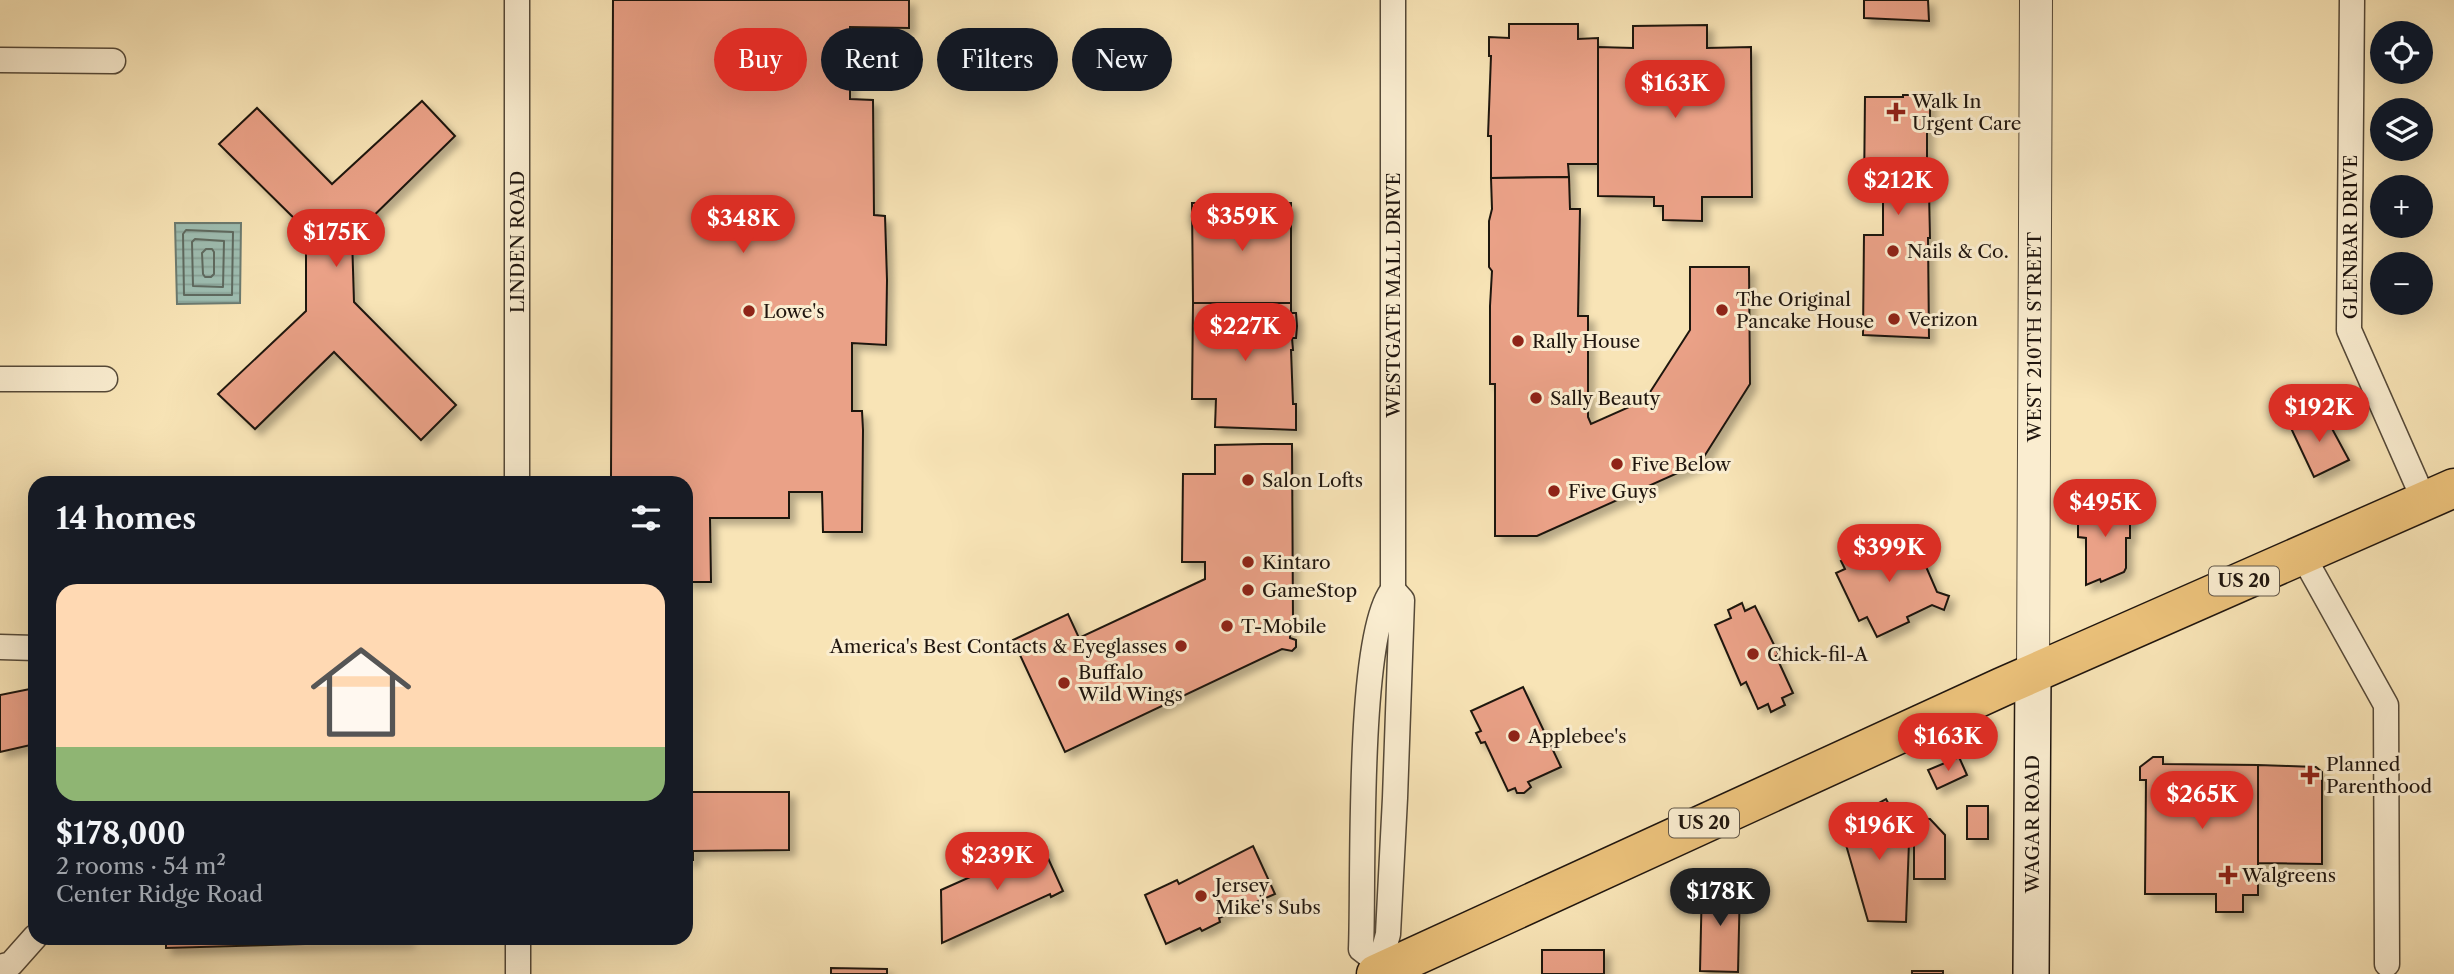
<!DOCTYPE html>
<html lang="en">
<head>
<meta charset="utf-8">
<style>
  :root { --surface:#171b24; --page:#242831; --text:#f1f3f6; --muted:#9ea1a6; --line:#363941; --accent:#d93025 }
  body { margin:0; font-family:"Libre Caslon Text",serif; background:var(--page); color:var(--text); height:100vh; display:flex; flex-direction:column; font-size:26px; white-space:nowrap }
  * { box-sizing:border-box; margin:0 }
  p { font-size:23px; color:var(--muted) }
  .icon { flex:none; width:38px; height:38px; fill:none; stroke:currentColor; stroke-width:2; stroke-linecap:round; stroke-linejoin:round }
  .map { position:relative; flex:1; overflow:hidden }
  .details { position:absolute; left:28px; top:476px; width:665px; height:469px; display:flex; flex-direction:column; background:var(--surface); border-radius:21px; box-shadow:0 7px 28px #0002 }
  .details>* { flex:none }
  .top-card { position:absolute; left:714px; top:28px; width:665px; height:63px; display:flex; gap:14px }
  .tools { position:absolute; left:2370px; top:21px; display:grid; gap:14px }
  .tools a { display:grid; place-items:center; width:63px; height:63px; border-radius:50%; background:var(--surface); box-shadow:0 7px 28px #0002; font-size:35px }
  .price { position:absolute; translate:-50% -60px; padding:0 16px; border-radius:24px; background:var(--accent); color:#fff; font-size:23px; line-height:46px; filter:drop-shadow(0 2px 4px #0008) }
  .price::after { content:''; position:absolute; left:50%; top:42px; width:21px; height:16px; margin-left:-10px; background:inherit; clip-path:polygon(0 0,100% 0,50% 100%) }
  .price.current { background:#222; color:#fff }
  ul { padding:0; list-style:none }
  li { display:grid; align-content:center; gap:14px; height:371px; padding:0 28px }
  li+li { border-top:2px solid var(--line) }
  li span { display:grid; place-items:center; height:217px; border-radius:21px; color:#555 }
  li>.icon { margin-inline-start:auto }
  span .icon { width:126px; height:126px; fill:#fffc; stroke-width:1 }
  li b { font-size:30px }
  h2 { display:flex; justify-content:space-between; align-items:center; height:84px; padding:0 28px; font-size:30px }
  .chip { padding:0 24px; border-radius:32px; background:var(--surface); box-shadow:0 7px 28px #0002; font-size:24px; line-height:63px }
  .chip.current { background:var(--accent); color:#fff }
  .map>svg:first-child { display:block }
  .water { fill:url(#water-rules); stroke:#6b7a70; stroke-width:2 }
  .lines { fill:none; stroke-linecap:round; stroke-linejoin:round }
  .shore { stroke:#5e6a60; stroke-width:2 }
  .building { fill:#eaa187; stroke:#1f150e; stroke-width:2; filter:url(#shadow) }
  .minor-casing { stroke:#554938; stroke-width:27 }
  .tertiary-casing { stroke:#554938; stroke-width:34 }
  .secondary-casing { stroke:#1f150e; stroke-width:38 }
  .primary-casing { stroke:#1f150e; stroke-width:41 }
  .minor { stroke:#faedd0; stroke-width:24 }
  .tertiary { stroke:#faedd0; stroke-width:32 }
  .secondary { stroke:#faedd0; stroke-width:35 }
  .primary { stroke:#ecc27b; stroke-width:38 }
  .poi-dot { fill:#8f2418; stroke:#faedd0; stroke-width:2.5 }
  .labels { text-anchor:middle; stroke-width:6; stroke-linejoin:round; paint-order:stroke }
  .shield { fill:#faedd0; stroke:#615648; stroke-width:2 }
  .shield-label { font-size:18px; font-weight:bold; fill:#1f150e }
  .poi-label { font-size:19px; fill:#1f150e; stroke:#faedd0; text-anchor:start }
  .street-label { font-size:19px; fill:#1f150e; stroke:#faedd0 }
</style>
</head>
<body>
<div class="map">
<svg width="2454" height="974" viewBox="0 0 2454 974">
  <defs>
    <pattern id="water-rules" width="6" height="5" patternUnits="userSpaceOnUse" patternTransform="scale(1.75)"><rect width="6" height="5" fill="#9ebeb2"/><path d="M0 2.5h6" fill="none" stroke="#88a298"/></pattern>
    <filter id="shadow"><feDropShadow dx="6" dy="6" stdDeviation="3.5" flood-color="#0004"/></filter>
  </defs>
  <rect width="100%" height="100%" fill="#f8e4b6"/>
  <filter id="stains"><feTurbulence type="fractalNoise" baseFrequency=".00286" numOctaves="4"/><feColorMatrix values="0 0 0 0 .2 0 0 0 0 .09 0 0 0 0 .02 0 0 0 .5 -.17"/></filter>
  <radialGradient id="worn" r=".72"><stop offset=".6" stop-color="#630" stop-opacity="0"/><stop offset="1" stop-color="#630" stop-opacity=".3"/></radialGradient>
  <polygon class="water" points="175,223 241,223 240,303 177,304"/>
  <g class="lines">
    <g class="shore">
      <polygon points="186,230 233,232 232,295 184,295 183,234"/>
      <polygon points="195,239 224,241 223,287 193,286 192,242"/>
      <polygon points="206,249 212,249 214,252 214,274 211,277 205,277 203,274 202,253"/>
    </g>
  </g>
  <g class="building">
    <polygon points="613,0 909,0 909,28 850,27 850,99 873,100 874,215 885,216 887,280 886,345 852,343 852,411 862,411 863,430 862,532 823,532 822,492 789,492 789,518 710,518 711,582 686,582 686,483 656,483 656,477 611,477"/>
    <polygon points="1864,0 1928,0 1929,21 1864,18"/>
    <polygon points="1509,24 1578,24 1578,39 1598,38 1598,164 1568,164 1569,177 1491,178 1491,136 1488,136 1491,56 1489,56 1489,37 1509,38"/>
    <polygon points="1707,25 1707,48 1751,47 1752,197 1702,197 1702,221 1663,220 1663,206 1654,206 1654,197 1598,196 1598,47 1633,48 1633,26"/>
    <polygon points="1903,95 1930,95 1930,122 1927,122 1927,192 1929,192 1930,238 1928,238 1929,338 1863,335 1864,235 1883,235 1883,191 1864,191 1865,97 1903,97"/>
    <polygon points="422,101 455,136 352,237 354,302 456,405 421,440 334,352 255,429 218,394 306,311 306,230 219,144 257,108 332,184"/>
    <polygon points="1569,177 1570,209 1580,209 1578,316 1588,316 1588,417 1591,424 1645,400 1690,330 1690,267 1749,267 1750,384 1700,463 1537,536 1495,536 1495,384 1490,384 1490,306 1492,271 1489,267 1489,221 1492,209 1491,178"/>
    <polygon points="1192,203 1291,203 1291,303 1193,303"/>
    <polygon points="1193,303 1291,303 1291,313 1296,313 1297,326 1296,338 1292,338 1293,350 1291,350 1293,404 1296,404 1296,430 1215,427 1216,399 1192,399"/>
    <polygon points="2323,412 2349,460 2314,477 2290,426"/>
    <polygon points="1263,444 1292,444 1293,621 1290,621 1290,638 1296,640 1296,647 1292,651 1282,649 1065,752 1013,640 1068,614 1079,638 1205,579 1205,562 1182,562 1183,474 1215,474 1215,445"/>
    <polygon points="2086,501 2126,501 2126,513 2130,513 2130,538 2126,538 2126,568 2124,572 2101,582 2100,579 2086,585 2086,538 2078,537 2078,514 2086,513"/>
    <polygon points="1904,532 1908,541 1914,539 1937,592 1949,596 1944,610 1932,605 1907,617 1909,622 1877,637 1867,617 1859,621 1836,573 1845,569 1841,561 1862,552 1859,546 1868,541 1871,547"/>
    <polygon points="1742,603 1745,611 1755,606 1779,655 1776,656 1793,693 1782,698 1785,705 1771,712 1768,704 1758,709 1746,682 1741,685 1715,625 1731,618 1728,610"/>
    <polygon points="1523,687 1561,767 1528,782 1531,787 1524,793 1517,793 1515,788 1508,791 1485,742 1481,743 1476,733 1481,731 1471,711"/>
    <polygon points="35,688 35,744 0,752 0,695"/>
    <polygon points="1959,757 1967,775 1937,789 1928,770"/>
    <polygon points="2153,757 2163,757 2163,764 2258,765 2258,895 2243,895 2243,912 2216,912 2216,894 2145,894 2146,780 2140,780 2140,767"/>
    <polygon points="2258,765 2316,767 2322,772 2322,864 2258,863"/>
    <polygon points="686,792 789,792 789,850 693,851 693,860 686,860"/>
    <polygon points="1886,799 1909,842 1906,922 1868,921 1840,824"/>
    <rect x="1967" y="806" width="21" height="33"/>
    <polygon points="1914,818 1930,819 1945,835 1945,879 1914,879"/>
    <polygon points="1042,845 1063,891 1051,897 1050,894 942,943 941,890"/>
    <polygon points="1253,846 1275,894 1219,918 1220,922 1202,931 1200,928 1166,944 1145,895 1177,880 1179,884"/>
    <polygon points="1702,883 1740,884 1738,972 1700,971"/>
    <polygon points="166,938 408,938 408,941 166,948"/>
    <rect x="1542" y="950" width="62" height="24"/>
    <polygon points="831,968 887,969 887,974 831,974"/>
    <rect x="1912" y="971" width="31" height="3"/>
  </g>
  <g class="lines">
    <defs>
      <g id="minor">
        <polyline points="517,0 517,483"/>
        <polyline points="1393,0 1393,590"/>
        <polyline points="2352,0 2349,330 2424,500"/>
        <polyline points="0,60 113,61"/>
        <polyline points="0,379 105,379"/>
        <polyline points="2303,556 2386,705 2387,964"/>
        <polyline points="0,647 35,648"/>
        <polyline points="518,938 518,974"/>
        <polyline points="0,967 11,964 35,937"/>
        <path d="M1374,974V959L1384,949L1388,934L1395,798L1402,600L1393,590C1356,631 1364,884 1361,949L1374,959"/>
      </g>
      <polyline id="tertiary" points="2033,673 2036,0"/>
      <polyline id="secondary" points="2031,974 2033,673"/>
      <polyline id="primary" points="1376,974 2002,687 2454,488"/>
    </defs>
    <use href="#minor" class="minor-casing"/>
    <use href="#tertiary" class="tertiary-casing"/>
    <use href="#secondary" class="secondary-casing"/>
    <use href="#primary" class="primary-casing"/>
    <use href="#minor" class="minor"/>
    <use href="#tertiary" class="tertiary"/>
    <use href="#secondary" class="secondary"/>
    <use href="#primary" class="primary"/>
  </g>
  <g class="poi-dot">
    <path d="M1892.5 101.5h7v7h7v7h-7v7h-7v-7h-7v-7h7z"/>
    <circle cx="1893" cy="251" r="7"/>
    <circle cx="1722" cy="310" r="7"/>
    <circle cx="749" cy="311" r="7"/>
    <circle cx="1894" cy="319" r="7"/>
    <circle cx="1518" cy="341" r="7"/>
    <circle cx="1536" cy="398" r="7"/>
    <circle cx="1617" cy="464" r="7"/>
    <circle cx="1248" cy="480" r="7"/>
    <circle cx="1554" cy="491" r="7"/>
    <circle cx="1248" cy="562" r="7"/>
    <circle cx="1248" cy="590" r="7"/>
    <circle cx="1227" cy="626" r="7"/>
    <circle cx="1181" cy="646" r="7"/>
    <circle cx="1753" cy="654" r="7"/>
    <circle cx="1064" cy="683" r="7"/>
    <circle cx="1514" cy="736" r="7"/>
    <path d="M2306.5 764.5h7v7h7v7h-7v7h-7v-7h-7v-7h7z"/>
    <path d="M2224.5 864.5h7v7h7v7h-7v7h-7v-7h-7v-7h7z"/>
    <circle cx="1201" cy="896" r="7"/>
  </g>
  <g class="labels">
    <g class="shield">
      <rect x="2209" y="566.5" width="70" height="29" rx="5"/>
      <rect x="1669" y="808.5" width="70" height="29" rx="5"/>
    </g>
    <g class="shield-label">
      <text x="2244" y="587">US 20</text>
      <text x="1704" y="829">US 20</text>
    </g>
    <g class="poi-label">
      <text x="1912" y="108">Walk In<tspan x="1912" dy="22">Urgent Care</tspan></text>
      <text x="1907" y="258">Nails &amp; Co.</text>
      <text x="1736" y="306">The Original<tspan x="1736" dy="22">Pancake House</tspan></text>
      <text x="763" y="318">Lowe's</text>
      <text x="1908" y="326">Verizon</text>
      <text x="1532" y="348">Rally House</text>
      <text x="1550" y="405">Sally Beauty</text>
      <text x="1631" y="471">Five Below</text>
      <text x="1262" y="487">Salon Lofts</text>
      <text x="1568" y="498">Five Guys</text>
      <text x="1262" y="569">Kintaro</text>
      <text x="1262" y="597">GameStop</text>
      <text x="1241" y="633">T-Mobile</text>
      <text x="1167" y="653" text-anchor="end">America's Best Contacts &amp; Eyeglasses</text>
      <text x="1767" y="661">Chick-fil-A</text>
      <text x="1078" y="679">Buffalo<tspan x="1078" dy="22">Wild Wings</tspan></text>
      <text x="1528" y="743">Applebee's</text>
      <text x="2326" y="771">Planned<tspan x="2326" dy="22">Parenthood</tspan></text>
      <text x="2242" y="882">Walgreens</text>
      <text x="1215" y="892">Jersey<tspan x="1215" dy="22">Mike's Subs</tspan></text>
    </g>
    <g class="street-label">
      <text transform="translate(2350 237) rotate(-90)" y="7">GLENBAR DRIVE</text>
      <text transform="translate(517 242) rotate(-90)" y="7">LINDEN ROAD</text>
      <text transform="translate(1393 295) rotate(-90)" y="7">WESTGATE MALL DRIVE</text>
      <text transform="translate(2034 337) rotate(-90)" y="7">WEST 210TH STREET</text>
      <text transform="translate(2032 824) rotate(-90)" y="7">WAGAR ROAD</text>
    </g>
  </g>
  <rect width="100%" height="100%" filter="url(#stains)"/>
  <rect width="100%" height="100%" fill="url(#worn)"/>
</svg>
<div class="tools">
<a><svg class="icon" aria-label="locate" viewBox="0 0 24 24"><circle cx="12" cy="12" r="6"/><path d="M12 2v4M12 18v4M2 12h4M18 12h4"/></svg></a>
<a><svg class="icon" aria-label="layers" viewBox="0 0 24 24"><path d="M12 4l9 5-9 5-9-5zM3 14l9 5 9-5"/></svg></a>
<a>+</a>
<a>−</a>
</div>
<b class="price" style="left:1675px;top:120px">$163K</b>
<b class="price" style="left:1898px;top:217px">$212K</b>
<b class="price" style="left:1242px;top:253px">$359K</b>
<b class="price" style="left:743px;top:255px">$348K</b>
<b class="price" style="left:336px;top:269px">$175K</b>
<b class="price" style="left:1245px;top:363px">$227K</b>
<b class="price" style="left:2319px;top:444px">$192K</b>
<b class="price" style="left:2105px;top:539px">$495K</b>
<b class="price" style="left:1889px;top:584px">$399K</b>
<b class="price" style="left:1948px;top:773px">$163K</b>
<b class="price" style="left:2202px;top:831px">$265K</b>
<b class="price" style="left:1879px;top:862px">$196K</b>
<b class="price" style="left:997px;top:892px">$239K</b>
<b class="price current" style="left:1720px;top:928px">$178K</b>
<div class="top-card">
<a class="chip current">Buy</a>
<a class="chip">Rent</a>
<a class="chip">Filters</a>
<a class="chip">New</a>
</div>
<section class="details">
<h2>14 homes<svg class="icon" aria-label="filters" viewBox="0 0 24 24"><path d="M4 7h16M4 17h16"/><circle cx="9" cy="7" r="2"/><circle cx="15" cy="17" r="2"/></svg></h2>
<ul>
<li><span style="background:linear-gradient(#ffd9b3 75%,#8fb573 0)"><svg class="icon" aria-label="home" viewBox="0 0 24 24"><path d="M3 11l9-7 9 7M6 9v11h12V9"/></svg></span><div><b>$178,000</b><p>2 rooms · 54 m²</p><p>Center Ridge Road</p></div></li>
</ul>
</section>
</div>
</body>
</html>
